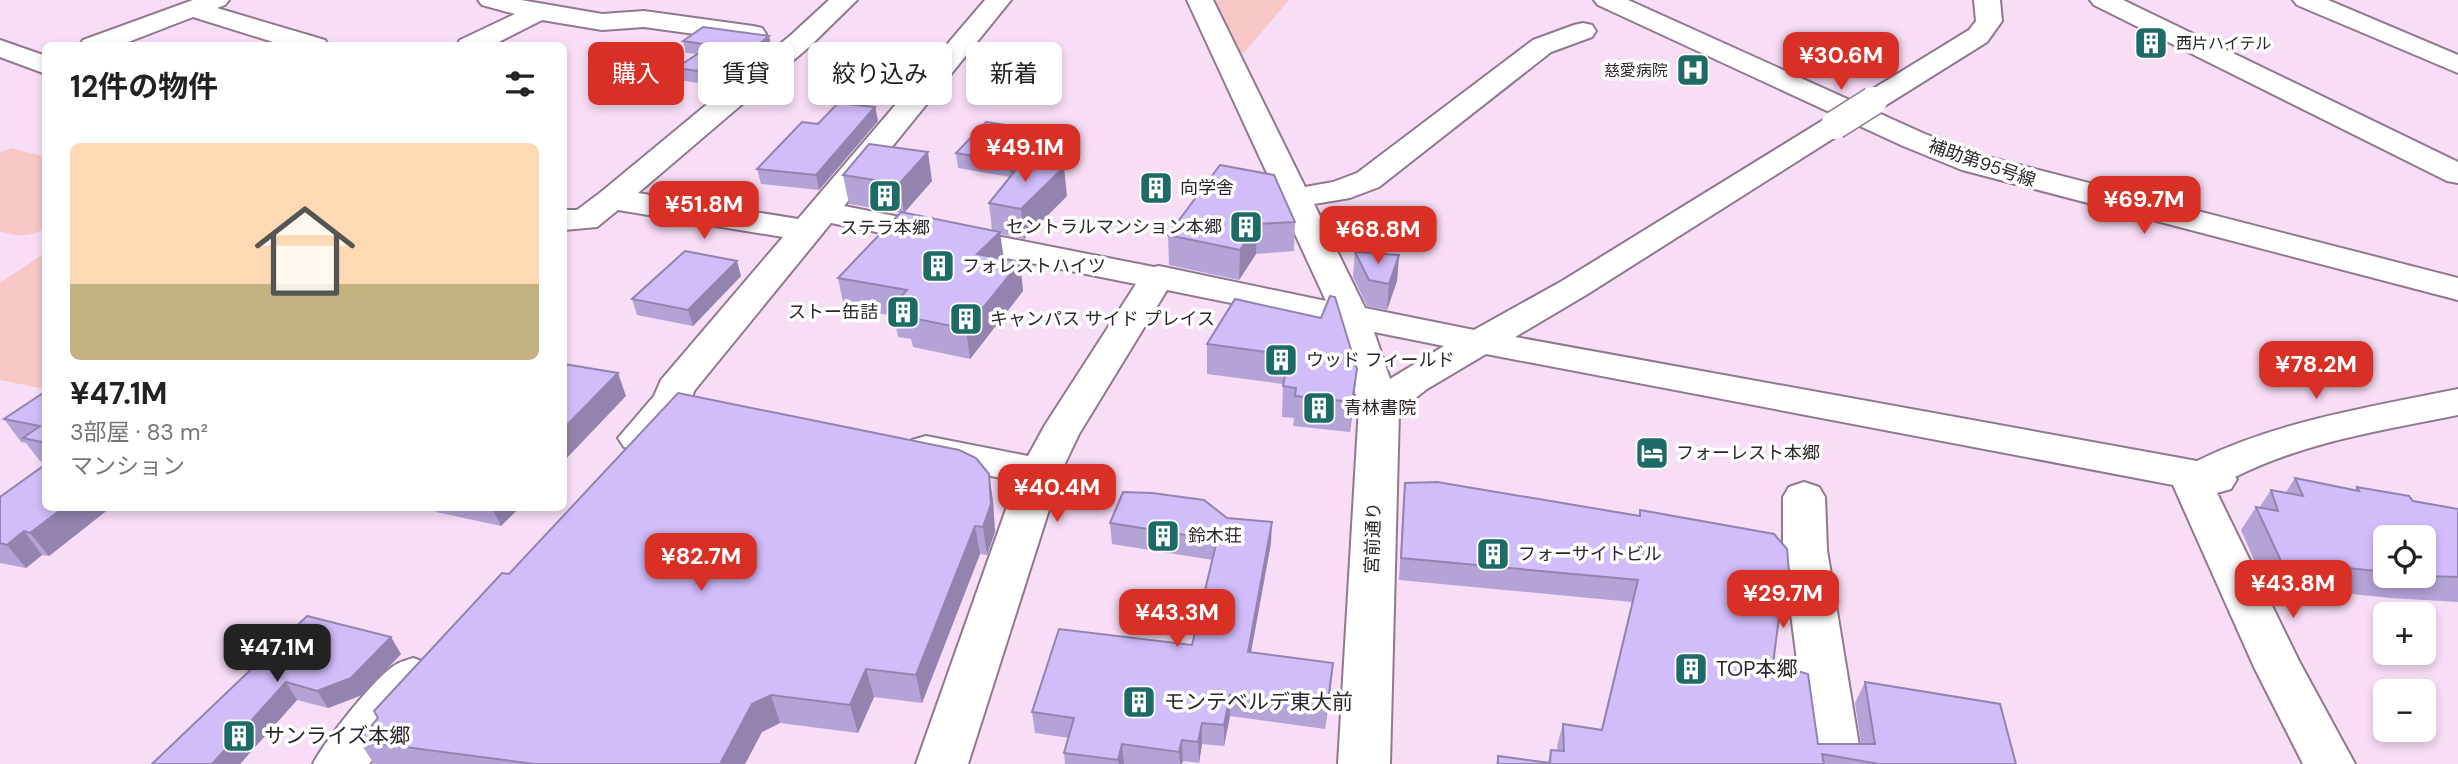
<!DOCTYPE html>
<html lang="ja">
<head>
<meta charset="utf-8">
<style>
  :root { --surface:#fff; --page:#f2f2f2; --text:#222; --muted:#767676; --line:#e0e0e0; --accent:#d93025 }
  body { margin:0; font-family:"DM Sans","Noto Sans JP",sans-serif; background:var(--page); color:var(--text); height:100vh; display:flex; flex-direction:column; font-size:26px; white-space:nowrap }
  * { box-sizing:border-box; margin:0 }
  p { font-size:23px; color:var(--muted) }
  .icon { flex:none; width:38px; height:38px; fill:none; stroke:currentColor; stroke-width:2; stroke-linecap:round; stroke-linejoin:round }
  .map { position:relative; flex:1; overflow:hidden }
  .drawer { position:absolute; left:42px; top:42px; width:525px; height:469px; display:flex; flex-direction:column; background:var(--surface); border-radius:10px; box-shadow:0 4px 10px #0003 }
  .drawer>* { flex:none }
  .guide { position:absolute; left:588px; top:42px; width:665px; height:63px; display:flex; gap:14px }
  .controls { position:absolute; left:2373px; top:525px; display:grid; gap:14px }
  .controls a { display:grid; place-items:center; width:63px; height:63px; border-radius:10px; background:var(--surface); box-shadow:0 4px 10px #0003; font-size:35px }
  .price { position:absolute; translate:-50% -60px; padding:0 16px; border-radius:14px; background:var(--accent); color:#fff; font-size:23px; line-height:46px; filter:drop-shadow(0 2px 4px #0008) }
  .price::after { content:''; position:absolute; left:50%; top:42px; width:21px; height:16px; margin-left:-10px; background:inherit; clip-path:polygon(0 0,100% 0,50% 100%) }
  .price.current { background:#222; color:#fff }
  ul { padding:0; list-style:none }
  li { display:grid; align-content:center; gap:14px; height:371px; padding:0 28px }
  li+li { border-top:2px solid var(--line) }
  li span { display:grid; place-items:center; height:217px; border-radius:10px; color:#555 }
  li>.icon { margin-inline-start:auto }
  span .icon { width:126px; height:126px; fill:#fffc; stroke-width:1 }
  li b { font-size:30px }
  h2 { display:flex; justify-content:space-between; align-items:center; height:84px; padding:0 28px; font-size:30px }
  .tag { padding:0 24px; border-radius:10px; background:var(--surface); box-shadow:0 4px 10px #0003; font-size:24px; line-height:63px }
  .tag.current { background:var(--accent); color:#fff }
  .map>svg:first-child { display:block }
  .green { fill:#f7c8c5 }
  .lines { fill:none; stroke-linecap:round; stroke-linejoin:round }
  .street-casing { stroke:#90788f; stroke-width:4 }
  .secondary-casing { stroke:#90788f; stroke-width:4 }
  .street { fill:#fff; fill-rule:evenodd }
  .secondary { fill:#fff; fill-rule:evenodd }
  .street-bridge-casing { stroke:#90788f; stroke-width:31; stroke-linecap:butt }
  .street-bridge { stroke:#fff; stroke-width:28 }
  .wall { fill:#b4a3d7; fill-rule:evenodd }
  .shaded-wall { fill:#9284af }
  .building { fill:#d1bdfa; stroke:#9284af; stroke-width:2 }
  .labels { text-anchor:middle; stroke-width:7; stroke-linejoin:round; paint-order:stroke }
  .far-poi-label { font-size:16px; fill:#2f252e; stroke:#fff; text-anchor:start }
  .street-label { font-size:18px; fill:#2f252e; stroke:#fff }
  .poi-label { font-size:18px; fill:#2f252e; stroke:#fff; text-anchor:start }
  .near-poi-label { font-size:21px; fill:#2f252e; stroke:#fff; text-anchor:start }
</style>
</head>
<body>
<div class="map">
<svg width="2458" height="764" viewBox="0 0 2458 764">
  <rect width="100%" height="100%" fill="#f7ddf6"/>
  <g class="green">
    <polygon points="1206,0 1289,0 1242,55 1231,53"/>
    <path d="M11,148L45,157V229C29,237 17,237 0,231V153Z"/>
    <polygon points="45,253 45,389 0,380 0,283"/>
  </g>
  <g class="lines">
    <defs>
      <g id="street">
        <polygon points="193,0 229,0 225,5 217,8 325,40 329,46 286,46 193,17 118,46 79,46 83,40"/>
        <polygon points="478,0 521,0 602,14 644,11 753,26 762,28 766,34 762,40 753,42 644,27 602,30 542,20 491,46 456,46 460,40 515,14 482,5"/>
        <path d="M829,0H857L809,47L638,193L798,219L985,0H1011L844,206L1154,267L1159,266L1326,301L1187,0H1213L1305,187L1333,182L1357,173L1533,40L1574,25L1583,23L1592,25L1596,31L1592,37L1551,52L1379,187L1350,198L1314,204L1365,308L1474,330L1562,281L1825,119L1835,116L1845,119L1850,125L1845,131L1586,295L1515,337L2197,461C2278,421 2370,407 2458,389V415C2383,430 2304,442 2235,477L2237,479L2231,489L2217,493L2299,661L2355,764H2303L2254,667L2173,485L1486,354L1427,389L1399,411L1390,764H1338L1359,406L1335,324L1167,290L1079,434L1061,472L968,764H916L1016,481L912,460L906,450L912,440L926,436L1028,456L1045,425L1136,284L831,223L694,391C692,405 664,441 651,448C641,453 633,450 624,447L618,438L654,396L661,380L783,237L618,210L597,227L564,230V210H577L601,192L791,35ZM1374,332L1444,346L1390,379Z"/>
        <polygon points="1974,0 2000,0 2002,21 1987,42 1883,107 1873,110 1863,107 1859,101 1863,95 1969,30 1976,21"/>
        <polygon points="2090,0 2123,0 2458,162 2458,183 2447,181 2094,5"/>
        <polygon points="2293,0 2328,0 2458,55 2458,73 2297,5"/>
        <polygon points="0,40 46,56 46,74 0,57"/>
        <polygon points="1804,482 1819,487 1825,497 1827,550 1862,764 1810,764 1783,550 1783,497 1789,487"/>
        <path d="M413,658L430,664L437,678L430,692L369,764H313C324,742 377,674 397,664C402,661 408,660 413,658Z"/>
      </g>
      <polygon id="secondary" points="1594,0 1628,0 1925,134 1984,156 2458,278 2458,300 1962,170 1903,146 1598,5"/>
    </defs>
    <use href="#street" class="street-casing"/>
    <use href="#secondary" class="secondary-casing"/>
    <use href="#street" class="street"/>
    <use href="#secondary" class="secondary"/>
    <defs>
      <polyline id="street-bridge" points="1835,125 1873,101"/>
    </defs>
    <use href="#street-bridge" class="street-bridge-casing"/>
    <use href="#street-bridge" class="street-bridge"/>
  </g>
  <g class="wall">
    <polygon points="683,41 772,48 724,87 679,80 676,68 696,54 686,53"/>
    <polygon points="875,107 878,121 819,190 761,184 757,169 818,124"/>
    <polygon points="1038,144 1024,161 1067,196 1024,239 1000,234 1003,259 1020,262 1023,291 970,359 913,347 911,339 898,337 894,316 844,307 838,278 992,230 989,203 1010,177 958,168 956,153"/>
    <polygon points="1220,165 1295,222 1294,251 1256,254 1239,280 1169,265 1168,235"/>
    <polygon points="843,175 932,181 904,213 849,204"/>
    <polygon points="1355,252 1399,255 1397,281 1387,310 1367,306 1353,277"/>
    <polygon points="741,276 693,326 637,315 632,299"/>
    <polygon points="1235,299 1354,399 1350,432 1293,426 1294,418 1282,417 1283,384 1207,374 1207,344"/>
    <polygon points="46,391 46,462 40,461 26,443 21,442 4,419"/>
    <polygon points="989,474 993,501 995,532 987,555 980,554 922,703 874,697 858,733 780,723 762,732 745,764 374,764 359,741 509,574"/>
    <path d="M2295,478L2354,490L2357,487L2413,501L2458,509V602L2390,598L2265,585L2241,530L2256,507L2259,508L2271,490L2286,492ZM2385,537L2424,576H2385Z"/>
    <polygon points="1405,483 1639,516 1640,510 1783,615 1779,618 1773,664 1818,744 1861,744 1855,703 1865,682 2016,764 1496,764 1498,756 1548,762 1551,750 1558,750 1557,746 1563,724 1601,730 1632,602 1399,580 1403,504"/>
    <polygon points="0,497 46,508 110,508 49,556 42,555 26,568 0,563"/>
    <polygon points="434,508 519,508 501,526 436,512"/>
    <polygon points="1227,518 1271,543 1251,653 1331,685 1325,729 1230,716 1224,746 1202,744 1199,763 1183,761 1182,764 1065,764 1064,753 1069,738 1035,733 1032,712 1192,645 1213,560 1112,544 1110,523"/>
    <polygon points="307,616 401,654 362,695 328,708 297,700 240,764 152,764"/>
  </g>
  <g class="shaded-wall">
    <polygon points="769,36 772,48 724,87 721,74"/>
    <polygon points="875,107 878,121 819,190 816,175"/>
    <polygon points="1036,130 1038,144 1011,177 1009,162"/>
    <polygon points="928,152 932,181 904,213 899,184"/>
    <polygon points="1064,167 1067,196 1024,239 1021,209"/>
    <polygon points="1257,224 1256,254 1239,280 1240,250"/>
    <polygon points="1000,232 1004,260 977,254"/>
    <polygon points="1399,255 1397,281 1387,310 1389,284"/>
    <polygon points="737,261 741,276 693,326 688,310"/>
    <polygon points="1020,262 1023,291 970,359 966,329"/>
    <polygon points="1357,369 1354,399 1350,432 1352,402"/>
    <polygon points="618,373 626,396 564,461 564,428"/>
    <polygon points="989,474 993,501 995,532 987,555 983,527"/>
    <polygon points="63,508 110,508 49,556 30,533"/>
    <polygon points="492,508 519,508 501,526"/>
    <polygon points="1272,522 1271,543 1247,673 1248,652"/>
    <polygon points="975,526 980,554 922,703 916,675"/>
    <polygon points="24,531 42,555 26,568 7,545"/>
    <polygon points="1791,594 1783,615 1773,624 1781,602"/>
    <polygon points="391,637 401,654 362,695 328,708 317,691"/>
    <polygon points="1333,663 1331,685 1325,729 1327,708"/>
    <polygon points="866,669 874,697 858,733 850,705"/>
    <polygon points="286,682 297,700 240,764 212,764"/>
    <polygon points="771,695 780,723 762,732 745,764 720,764 752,704"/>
    <polygon points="1230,695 1230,716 1224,746 1224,725"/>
    <polygon points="1202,723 1202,744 1199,763 1198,742"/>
    <polygon points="1182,740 1183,761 1182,764 1180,764 1179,752"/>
    <polygon points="1122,744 1124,764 1119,764 1118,760"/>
  </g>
  <g class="building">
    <polygon points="703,27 769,36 721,74 676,68 711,45 683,41"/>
    <polygon points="838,103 875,107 816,175 757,169 802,122 818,124"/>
    <polygon points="986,122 1036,130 1009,162 956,153"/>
    <polygon points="869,144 928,152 899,184 843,175"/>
    <polygon points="1023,161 1064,167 1021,209 989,203"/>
    <polygon points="1220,165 1274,175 1295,222 1257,224 1240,250 1168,235"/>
    <polygon points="901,212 1000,232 977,254 1020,262 966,329 907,317 913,311 892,307 907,290 838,278"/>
    <polygon points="685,251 737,261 688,310 632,299"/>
    <polygon points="1355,252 1399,255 1389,284 1369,280"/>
    <polygon points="1330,296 1335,297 1357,369 1352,402 1295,396 1296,388 1283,386 1289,355 1207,344 1235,299 1321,318"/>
    <polygon points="564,364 618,373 564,428"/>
    <polygon points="46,391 46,443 23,438 40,426 4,419"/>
    <polygon points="678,393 959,450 976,458 989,474 991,504 983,527 975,526 916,675 866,669 850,705 771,695 752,704 720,764 534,764 359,741 378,718 374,711 502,573 509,574"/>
    <polygon points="46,464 46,508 63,508 30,533 24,531 7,545 0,543 0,497"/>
    <polygon points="2295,478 2359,491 2357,487 2409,496 2413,501 2458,509 2458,577 2424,576 2424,537 2385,537 2385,572 2281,561 2256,507 2278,511 2271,490 2303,496"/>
    <polygon points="1437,482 1640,516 1640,510 1774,534 1787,549 1791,594 1781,602 1773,664 1808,674 1818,744 1875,744 1865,682 2000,704 2016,764 1879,764 1822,754 1824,764 1498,764 1498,756 1550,763 1551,750 1564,751 1563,724 1602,730 1638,580 1401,558 1405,483"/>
    <polygon points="1123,492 1152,493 1204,500 1227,518 1272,522 1248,652 1333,663 1327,708 1230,695 1224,725 1202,723 1198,742 1182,740 1179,752 1122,744 1118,760 1064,753 1074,718 1032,712 1059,629 1192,645 1217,540 1110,523"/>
    <polygon points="307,616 391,637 351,678 317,691 286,682 212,764 152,764"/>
  </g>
  <defs>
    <symbol id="building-square" viewBox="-11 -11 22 22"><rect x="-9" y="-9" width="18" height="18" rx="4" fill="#1e6a66" stroke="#fff"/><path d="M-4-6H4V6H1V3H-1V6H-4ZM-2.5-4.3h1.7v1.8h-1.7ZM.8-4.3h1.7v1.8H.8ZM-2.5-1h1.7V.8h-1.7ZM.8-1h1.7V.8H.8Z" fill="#fff"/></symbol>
    <symbol id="hospital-square" viewBox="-11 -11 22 22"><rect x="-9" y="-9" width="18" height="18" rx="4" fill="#1e6a66" stroke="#fff"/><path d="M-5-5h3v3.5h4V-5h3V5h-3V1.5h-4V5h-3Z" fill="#fff"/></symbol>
    <symbol id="hotel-square" viewBox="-11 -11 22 22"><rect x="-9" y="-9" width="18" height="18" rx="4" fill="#1e6a66" stroke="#fff"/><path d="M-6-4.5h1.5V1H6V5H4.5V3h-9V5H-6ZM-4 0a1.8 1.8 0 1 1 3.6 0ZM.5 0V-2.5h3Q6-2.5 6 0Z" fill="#fff"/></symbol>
  </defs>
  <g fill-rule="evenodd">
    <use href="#building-square" x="2132" y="24" width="38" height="38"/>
    <use href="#hospital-square" x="1674" y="51" width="38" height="38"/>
    <use href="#building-square" x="1137" y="169" width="38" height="38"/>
    <use href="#building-square" x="866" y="177" width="38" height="38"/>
    <use href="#building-square" x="1227" y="208" width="38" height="38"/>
    <use href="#building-square" x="919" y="247" width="38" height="38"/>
    <use href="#building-square" x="884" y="293" width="38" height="38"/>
    <use href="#building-square" x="947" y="300" width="38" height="38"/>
    <use href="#building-square" x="1262" y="341" width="38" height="38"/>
    <use href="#building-square" x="1300" y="389" width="38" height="38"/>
    <use href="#hotel-square" x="1633" y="434" width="38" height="38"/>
    <use href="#building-square" x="1144" y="517" width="38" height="38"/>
    <use href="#building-square" x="1474" y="535" width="38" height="38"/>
    <use href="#building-square" x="1672" y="650" width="38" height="38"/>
    <use href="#building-square" x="1120" y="683" width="38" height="38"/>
    <use href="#building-square" x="220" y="717" width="38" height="38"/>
  </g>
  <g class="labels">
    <g class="far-poi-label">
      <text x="2176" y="49">西片ハイテル</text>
      <text x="1668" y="76" text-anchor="end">慈愛病院</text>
    </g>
    <g class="street-label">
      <text transform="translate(1982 163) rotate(19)" y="6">補助第95号線</text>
      <text transform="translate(1373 538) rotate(-88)" y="6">宮前通り</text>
    </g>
    <g class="poi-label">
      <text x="1180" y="194">向学舎</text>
      <text x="1222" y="233" text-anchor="end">セントラルマンション本郷</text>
      <text x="885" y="234" text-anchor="middle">ステラ本郷</text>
      <text x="962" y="272">フォレストハイツ</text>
      <text x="878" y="318" text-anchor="end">ストー缶詰</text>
      <text x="990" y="325">キャンパス サイド プレイス</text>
      <text x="1306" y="366">ウッド フィールド</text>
      <text x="1344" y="414">青林書院</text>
      <text x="1676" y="459">フォーレスト本郷</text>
      <text x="1188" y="542">鈴木荘</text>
      <text x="1518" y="560">フォーサイトビル</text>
    </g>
    <g class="near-poi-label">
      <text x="1716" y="676">TOP本郷</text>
      <text x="1164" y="709">モンテベルデ東大前</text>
      <text x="264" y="743">サンライズ本郷</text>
    </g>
  </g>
</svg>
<div class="controls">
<a><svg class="icon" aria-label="locate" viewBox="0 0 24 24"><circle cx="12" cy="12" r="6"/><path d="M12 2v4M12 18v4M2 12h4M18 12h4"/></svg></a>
<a>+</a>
<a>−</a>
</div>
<b class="price" style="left:1841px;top:92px">¥30.6M</b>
<b class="price" style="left:1025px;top:184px">¥49.1M</b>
<b class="price" style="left:2144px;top:236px">¥69.7M</b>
<b class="price" style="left:704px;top:241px">¥51.8M</b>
<b class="price" style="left:1378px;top:266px">¥68.8M</b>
<b class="price" style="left:2316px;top:401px">¥78.2M</b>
<b class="price" style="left:1057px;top:524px">¥40.4M</b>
<b class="price" style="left:701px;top:593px">¥82.7M</b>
<b class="price" style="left:2293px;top:620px">¥43.8M</b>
<b class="price" style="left:1783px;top:630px">¥29.7M</b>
<b class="price" style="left:1177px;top:649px">¥43.3M</b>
<b class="price current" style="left:277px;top:684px">¥47.1M</b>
<div class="guide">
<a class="tag current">購入</a>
<a class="tag">賃貸</a>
<a class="tag">絞り込み</a>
<a class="tag">新着</a>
</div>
<section class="drawer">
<h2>12件の物件<svg class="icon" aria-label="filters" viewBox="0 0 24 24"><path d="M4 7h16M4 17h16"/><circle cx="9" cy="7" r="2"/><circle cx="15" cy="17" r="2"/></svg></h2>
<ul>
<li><span style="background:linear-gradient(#ffd9b3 65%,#c2b280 0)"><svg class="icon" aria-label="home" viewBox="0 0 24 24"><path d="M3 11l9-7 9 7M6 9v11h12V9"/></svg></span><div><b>¥47.1M</b><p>3部屋 · 83 m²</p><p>マンション</p></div></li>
</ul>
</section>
</div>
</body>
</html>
